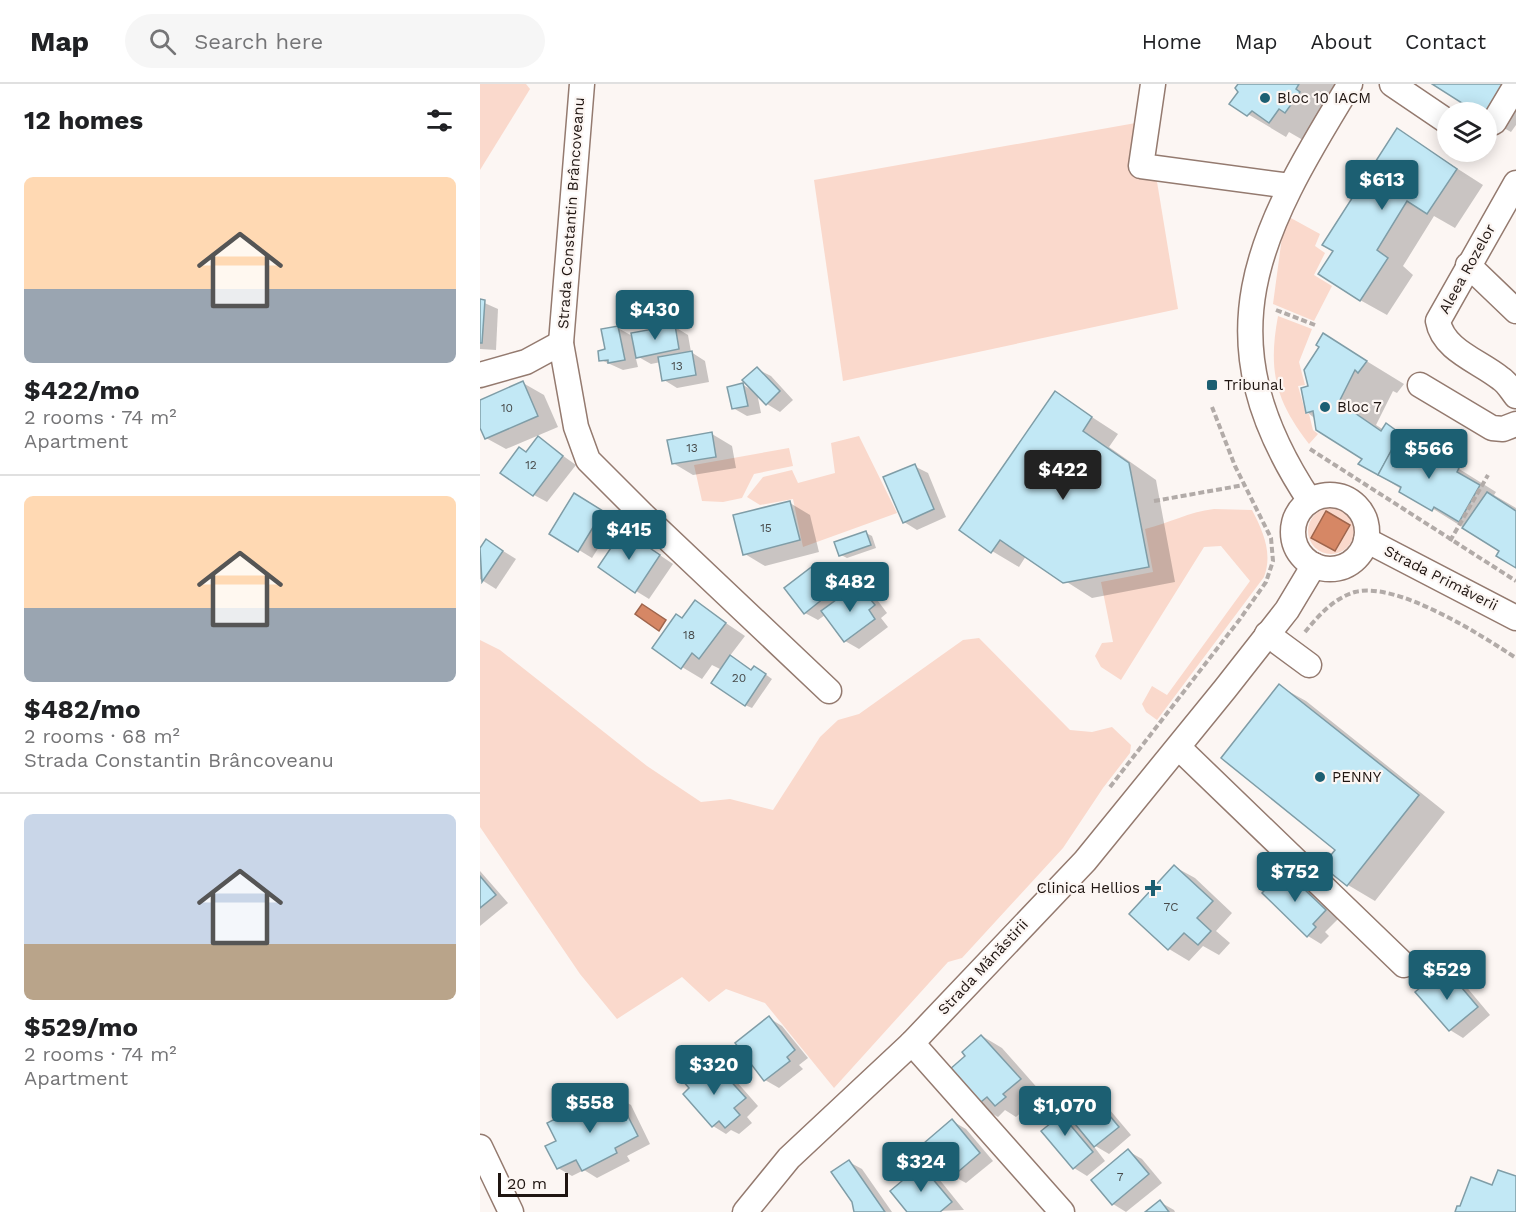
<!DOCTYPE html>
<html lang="en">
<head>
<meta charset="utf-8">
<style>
  :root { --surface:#fff; --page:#f6f6f6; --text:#202124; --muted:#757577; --line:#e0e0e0; --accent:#1c5f72 }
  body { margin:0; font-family:"Work Sans",sans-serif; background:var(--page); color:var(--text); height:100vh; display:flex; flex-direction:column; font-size:22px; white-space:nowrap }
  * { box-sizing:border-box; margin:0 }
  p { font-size:20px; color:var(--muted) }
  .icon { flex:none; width:33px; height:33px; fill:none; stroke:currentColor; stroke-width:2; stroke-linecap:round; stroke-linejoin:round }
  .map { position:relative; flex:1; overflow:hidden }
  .details { display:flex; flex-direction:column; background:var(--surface); width:480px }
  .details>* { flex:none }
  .fabs { position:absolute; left:957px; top:18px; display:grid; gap:12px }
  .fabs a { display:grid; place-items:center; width:60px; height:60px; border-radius:50%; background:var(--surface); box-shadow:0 3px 15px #0003; font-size:30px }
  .scale { position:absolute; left:18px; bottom:15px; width:70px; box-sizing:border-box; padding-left:6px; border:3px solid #1f1511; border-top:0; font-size:16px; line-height:21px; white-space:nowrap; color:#1f1511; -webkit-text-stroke:4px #fcf6f3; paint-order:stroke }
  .price { position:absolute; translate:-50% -51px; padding:0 14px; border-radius:6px; background:var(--accent); color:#fff; font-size:20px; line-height:39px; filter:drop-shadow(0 2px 3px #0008) }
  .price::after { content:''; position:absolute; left:50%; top:36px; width:18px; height:14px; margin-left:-9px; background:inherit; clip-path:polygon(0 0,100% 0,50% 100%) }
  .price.selected { background:#222; color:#fff }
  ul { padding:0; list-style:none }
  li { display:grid; align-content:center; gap:12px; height:318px; padding:0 24px }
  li+li { border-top:2px solid var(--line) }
  li span { display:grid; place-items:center; height:186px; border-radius:9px; color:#555 }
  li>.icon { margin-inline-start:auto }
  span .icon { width:108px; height:108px; fill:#fffc; stroke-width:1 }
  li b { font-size:26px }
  h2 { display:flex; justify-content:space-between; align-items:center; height:72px; padding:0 24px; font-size:26px }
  header { display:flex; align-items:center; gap:36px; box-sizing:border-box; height:84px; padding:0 30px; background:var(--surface); border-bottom:2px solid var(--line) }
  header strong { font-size:28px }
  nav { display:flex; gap:33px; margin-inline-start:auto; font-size:21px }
  .search { width:420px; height:54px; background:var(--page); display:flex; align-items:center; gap:15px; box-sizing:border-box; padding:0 21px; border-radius:33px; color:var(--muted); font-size:22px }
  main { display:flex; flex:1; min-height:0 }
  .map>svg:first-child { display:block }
  .green { fill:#fad9cc }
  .water { fill:#d68765; stroke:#9f654c; stroke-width:1.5 }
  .shadow { fill:#0003 }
  .building { fill:#c2e8f5; stroke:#7f9da7; stroke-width:1.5 }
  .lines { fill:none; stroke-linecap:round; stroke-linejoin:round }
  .minor-casing { stroke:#947a6f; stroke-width:27 }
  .path { stroke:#b2aba8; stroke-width:4; stroke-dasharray:6 3; stroke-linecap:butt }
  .minor { stroke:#fff; stroke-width:24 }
  .poi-dot { fill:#1c5f72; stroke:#fcf6f3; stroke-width:2 }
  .labels { text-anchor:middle; stroke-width:4.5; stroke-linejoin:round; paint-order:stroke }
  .number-label { font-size:12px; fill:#484a4a }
  .poi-label { font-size:15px; fill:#1f1511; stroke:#fcf6f3; text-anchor:start }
  .street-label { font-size:15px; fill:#1f1511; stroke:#fcf6f3 }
</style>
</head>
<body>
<header>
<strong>Map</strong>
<div class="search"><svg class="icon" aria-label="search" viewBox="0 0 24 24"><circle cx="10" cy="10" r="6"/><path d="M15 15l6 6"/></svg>Search here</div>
<nav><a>Home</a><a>Map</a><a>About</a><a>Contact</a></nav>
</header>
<main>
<section class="details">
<h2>12 homes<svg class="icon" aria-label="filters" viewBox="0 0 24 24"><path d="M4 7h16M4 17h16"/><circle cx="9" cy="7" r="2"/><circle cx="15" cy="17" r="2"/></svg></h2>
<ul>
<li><span style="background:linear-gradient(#ffd9b3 60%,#9aa5b1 0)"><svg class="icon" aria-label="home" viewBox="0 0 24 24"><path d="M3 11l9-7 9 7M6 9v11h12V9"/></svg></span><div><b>$422/mo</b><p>2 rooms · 74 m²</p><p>Apartment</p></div></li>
<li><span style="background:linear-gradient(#ffd9b3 60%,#9aa5b1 0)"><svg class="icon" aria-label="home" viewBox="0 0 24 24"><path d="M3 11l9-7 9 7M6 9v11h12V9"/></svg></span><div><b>$482/mo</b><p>2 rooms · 68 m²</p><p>Strada Constantin Brâncoveanu</p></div></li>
<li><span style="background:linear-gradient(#c9d6e8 70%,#b9a48a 0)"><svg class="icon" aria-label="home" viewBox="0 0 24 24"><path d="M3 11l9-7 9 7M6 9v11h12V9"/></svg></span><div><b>$529/mo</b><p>2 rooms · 74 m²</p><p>Apartment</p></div></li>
</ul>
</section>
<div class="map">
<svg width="1036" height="1128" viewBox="0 0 1036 1128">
  <rect width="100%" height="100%" fill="#fcf6f3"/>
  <g class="green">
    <polygon points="0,0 46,0 50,5 0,86"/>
    <polygon points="667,37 698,225 363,297 334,96"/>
    <polygon points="809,133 840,150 835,162 845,169 834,191 852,202 834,237 793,220 802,153"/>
    <path d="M798,232L832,245L819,278L825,301L818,302L826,330H829L833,346L838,350L829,360C795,316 788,286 798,232Z"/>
    <polygon points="379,352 417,429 323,463 313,415 280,421 267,413 283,393 312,386 318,399 355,389 351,359"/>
    <polygon points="309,364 313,382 274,390 262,414 243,418 222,417 214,381"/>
    <circle cx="851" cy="447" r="23"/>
    <path d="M734,425L772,426C783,447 793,469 784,493L677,636L666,628L662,620L672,602L687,611L770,497L741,462L724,463L641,596L621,583L615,572L622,559L633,558L621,498L673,488L665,445C690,439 708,428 734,425Z"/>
    <polygon points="499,554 590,646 612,648 632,643 651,661 650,669 623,704 583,764 482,874 468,878 354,1004 285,919 246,905 229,918 202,893 137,935 100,890 0,743 0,556 20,566 167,682 221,718 250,715 293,726 340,653 358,636 379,630 483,556"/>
  </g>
  <g class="water">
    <polygon points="846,427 870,441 855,467 831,454"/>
    <polygon points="162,520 186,536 179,547 155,530"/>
  </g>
  <g class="shadow">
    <polygon points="759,0 872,0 828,59 809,48 806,53 751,20 760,8"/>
    <polygon points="955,0 1036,0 1036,41 1031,48 1006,34 1006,28 998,28"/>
    <polygon points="917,46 1003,101 975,144 954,132 923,182 933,191 907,231 880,216 855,167"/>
    <polygon points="0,217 18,225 16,266 0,265"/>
    <polygon points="195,243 208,251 211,268 225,277 229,298 197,304 184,296 181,278 171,280 155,271 158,283 143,286 121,276 138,244 154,253"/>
    <polygon points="844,251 924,300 917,309 913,307 896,341 904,346 906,342 944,363 1016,408 1014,411 1036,424 1036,483 1021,467 881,380 884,375 827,328 829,304"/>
    <polygon points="277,285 291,292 313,316 300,328 287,320 277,309 281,329 267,332 253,324 263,301 272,306"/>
    <polygon points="43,299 64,311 78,343 26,365 6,354 0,340 0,318"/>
    <polygon points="575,309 638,350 629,363 676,396 695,498 612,514 546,472 539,483 512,467"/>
    <polygon points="232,350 252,362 256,384 213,391 193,379"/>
    <polygon points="58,354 96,381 67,418 54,411 47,369"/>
    <polygon points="434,382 448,389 466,433 437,446 424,438"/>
    <polygon points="108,419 136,436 112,474 71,449"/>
    <polygon points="310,419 330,431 339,468 285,482 265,470"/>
    <polygon points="386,449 392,452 396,464 367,474 361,471"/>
    <polygon points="156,455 193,480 169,515 156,507"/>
    <polygon points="7,457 36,475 16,505 0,495 0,467"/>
    <polygon points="334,482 348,490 365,512 379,501 392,509 407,529 401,534 408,543 379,565 365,557 345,531 338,536 325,529"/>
    <polygon points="215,518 265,552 249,573 272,588 281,587 292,595 272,624 265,621 242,586 232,581 222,595 202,583 202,535"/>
    <polygon points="799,602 826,617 965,728 895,817 868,801 844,782 857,765"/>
    <polygon points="695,783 715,794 752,829 736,847 750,859 739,871 723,862 709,877 689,865"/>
    <polygon points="0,787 28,819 0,842"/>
    <polygon points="805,788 818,796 858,835 845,848 849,852 841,860 828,852 784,809"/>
    <polygon points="955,893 964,899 971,893 984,900 1010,931 983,954 970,946"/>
    <polygon points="289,934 302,942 328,974 319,981 323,985 299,1004 285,996"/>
    <polygon points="502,952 522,964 560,1007 543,1022 545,1025 536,1033 525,1026 518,1033 497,1021 487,972"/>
    <polygon points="235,981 249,989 278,1022 267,1033 272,1039 259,1050 251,1046 246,1050 233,1042 211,1005 214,987 224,992"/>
    <polygon points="611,1011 624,1019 651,1051 629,1070 612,1060 625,1077 607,1092 594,1084 573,1039 571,1020 587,1030"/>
    <polygon points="137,1013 151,1021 170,1060 147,1072 150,1077 117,1094 104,1086 92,1092 78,1084 78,1058 113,1018 120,1022"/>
    <polygon points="472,1037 486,1045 513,1077 486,1099 473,1092"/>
    <polygon points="648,1067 662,1075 682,1099 646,1128 633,1120"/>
    <polygon points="369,1078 382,1085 412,1128 376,1128"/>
    <polygon points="441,1083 455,1090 484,1126 429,1128"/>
    <polygon points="680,1118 694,1126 695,1128 667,1128"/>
  </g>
  <g class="building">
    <polygon points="758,0 819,0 816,5 820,8 805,29 799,25 789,39 772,27 767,32 749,20 758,8 755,4"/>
    <polygon points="952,0 1026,0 1006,28 996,28"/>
    <polygon points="917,44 977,85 947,130 927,117 897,166 908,174 880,217 838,190 853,167 842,161"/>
    <polygon points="0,215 5,216 2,259 0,259"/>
    <polygon points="195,241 199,265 156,274 151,249"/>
    <polygon points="138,242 145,276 128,279 128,276 119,277 118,267 125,265 121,245"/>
    <polygon points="843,249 887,277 878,289 875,286 859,318 901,347 906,339 921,350 898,391 878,380 882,375 836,346 833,327 826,329 821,304 828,302 824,286 839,263 836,261"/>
    <polygon points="212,267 216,291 182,297 178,273"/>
    <polygon points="277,283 300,307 286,321 262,296"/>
    <polygon points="43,297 58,332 5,355 0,344 0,316"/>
    <polygon points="263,299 268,322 252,325 247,303"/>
    <polygon points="575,307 612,333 603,347 649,379 669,483 583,499 520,456 511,469 479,446"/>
    <polygon points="232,348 236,373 192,380 187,356"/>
    <polygon points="58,352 83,372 53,412 20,389 39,363 46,368"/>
    <polygon points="918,354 937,365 939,362 979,384 977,388 1000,401 979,438 954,423 952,427 919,408 921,403 898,391"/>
    <polygon points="435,380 454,425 423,439 403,393"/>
    <polygon points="1007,408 1036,427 1036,484 1016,472 1019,467 982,444"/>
    <polygon points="94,409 123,427 98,468 69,450"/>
    <polygon points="310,417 320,456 263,471 253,431"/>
    <polygon points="143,446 180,471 155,509 118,483"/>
    <polygon points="386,447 391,461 359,472 354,458"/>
    <polygon points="6,455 23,467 2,498 0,464"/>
    <polygon points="334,481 354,506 324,530 304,504"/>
    <polygon points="378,500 395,521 389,526 395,535 364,558 341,527"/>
    <polygon points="215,516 246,539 219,575 212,569 201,585 172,564 196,530 202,534"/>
    <polygon points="250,571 271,586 274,582 286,590 265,622 231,599"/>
    <polygon points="799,600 939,711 867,802 842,782 855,766 741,674"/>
    <polygon points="694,781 733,817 717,834 731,847 718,861 704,849 688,866 649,830"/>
    <polygon points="804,786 846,826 833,840 836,843 827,853 782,809"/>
    <polygon points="0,792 16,811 0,824"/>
    <polygon points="971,891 998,923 969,947 935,908 954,892 961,899"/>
    <polygon points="289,932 315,966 307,973 310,977 284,997 255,959"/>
    <polygon points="501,951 541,995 523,1010 526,1013 515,1022 507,1013 496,1022 469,986 485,972 482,968"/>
    <polygon points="235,980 266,1014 254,1024 260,1031 245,1044 239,1037 232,1043 203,1010 209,1004 202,996 214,985 221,992"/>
    <polygon points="611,1009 639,1043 614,1063 586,1029"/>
    <polygon points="137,1011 158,1052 135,1064 137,1069 102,1087 96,1076 77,1085 65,1062 76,1057 67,1039 113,1016 116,1022"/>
    <polygon points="571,1018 613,1068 593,1085 561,1047 571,1039 560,1026"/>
    <polygon points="472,1035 500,1069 472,1093 444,1059"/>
    <polygon points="648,1065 669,1090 632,1121 611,1096"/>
    <polygon points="369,1076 405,1128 374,1128 372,1118 351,1088"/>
    <polygon points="441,1081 472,1118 460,1128 427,1128 410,1107"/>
    <polygon points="1018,1086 1036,1092 1036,1128 975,1128 977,1122 980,1122 991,1093 1012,1101"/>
    <polygon points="680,1116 689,1128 665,1128"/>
  </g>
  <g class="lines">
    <defs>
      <g id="minor">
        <polyline points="102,0 81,259 96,343 108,376 163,431 349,607"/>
        <polyline points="673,0 661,82 810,102"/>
        <polyline points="912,0 968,38"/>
        <polyline points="1006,41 1014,38 1036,1"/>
        <path d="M1036,99L958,237C963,266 999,277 1020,294C1027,298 1031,306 1036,312"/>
        <polyline points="988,181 1036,227"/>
        <polyline points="0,291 46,278 81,259"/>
        <polyline points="940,301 1012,344 1023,345 1036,340"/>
        <circle cx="850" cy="448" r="37"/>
        <path d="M830,417C721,253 777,151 870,0"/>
        <polyline points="886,456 1036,534"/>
        <polyline points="787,550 829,581"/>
        <polyline points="699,664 924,881"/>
        <polyline points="432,959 582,1128"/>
        <polyline points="0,1063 31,1128"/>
        <polyline points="265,1128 309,1074 432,959 605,777 745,605 807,526 834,481"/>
      </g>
    </defs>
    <use href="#minor" class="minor-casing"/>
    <g class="path">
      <polyline points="796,226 835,241"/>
      <polyline points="830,365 1036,497"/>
      <polyline points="674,417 764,401"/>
      <polyline points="970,457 1008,391"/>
      <path d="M825,548C838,532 854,514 875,508C917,497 1001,551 1036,574"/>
      <polyline points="630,703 760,535 786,498 793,477 791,454 755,382 732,323"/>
    </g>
    <use href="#minor" class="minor"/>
  </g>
  <g class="poi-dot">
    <circle cx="785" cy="14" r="6"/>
    <rect x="726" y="295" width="12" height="12" rx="3"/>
    <circle cx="845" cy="323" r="6"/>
    <circle cx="840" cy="693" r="6"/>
    <path d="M670 795h6v6h6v6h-6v6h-6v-6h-6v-6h6z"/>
  </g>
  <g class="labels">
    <g class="number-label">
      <text x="197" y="286">13</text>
      <text x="27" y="328">10</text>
      <text x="212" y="368">13</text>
      <text x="51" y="385">12</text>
      <text x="286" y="448">15</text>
      <text x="209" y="555">18</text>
      <text x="259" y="598">20</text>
      <text x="691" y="827">7C</text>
      <text x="640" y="1097">7</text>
    </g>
    <g class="poi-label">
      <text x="797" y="19">Bloc 10 IACM</text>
      <text x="744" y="306">Tribunal</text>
      <text x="857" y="328">Bloc 7</text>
      <text x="852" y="698">PENNY</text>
      <text x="660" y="809" text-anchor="end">Clinica Hellios</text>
    </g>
    <g class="street-label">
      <text transform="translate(91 129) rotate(-86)" y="5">Strada Constantin Brâncoveanu</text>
      <text transform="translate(987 185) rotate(-61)" y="5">Aleea Rozelor</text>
      <text transform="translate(961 494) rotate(27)" y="5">Strada Primăverii</text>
      <text transform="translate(503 883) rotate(-47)" y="5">Strada Mănăstirii</text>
    </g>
  </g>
</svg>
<div class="fabs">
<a><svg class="icon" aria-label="layers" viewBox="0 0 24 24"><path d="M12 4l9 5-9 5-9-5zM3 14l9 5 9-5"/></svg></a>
</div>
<div class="scale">20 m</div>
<b class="price" style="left:902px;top:127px">$613</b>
<b class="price" style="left:175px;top:257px">$430</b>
<b class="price" style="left:949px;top:396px">$566</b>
<b class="price selected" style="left:583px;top:417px">$422</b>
<b class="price" style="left:149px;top:477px">$415</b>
<b class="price" style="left:370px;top:529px">$482</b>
<b class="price" style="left:815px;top:819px">$752</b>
<b class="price" style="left:967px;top:917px">$529</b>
<b class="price" style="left:234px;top:1012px">$320</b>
<b class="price" style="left:110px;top:1050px">$558</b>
<b class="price" style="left:585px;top:1053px">$1,070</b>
<b class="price" style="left:441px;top:1109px">$324</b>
</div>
</main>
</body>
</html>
